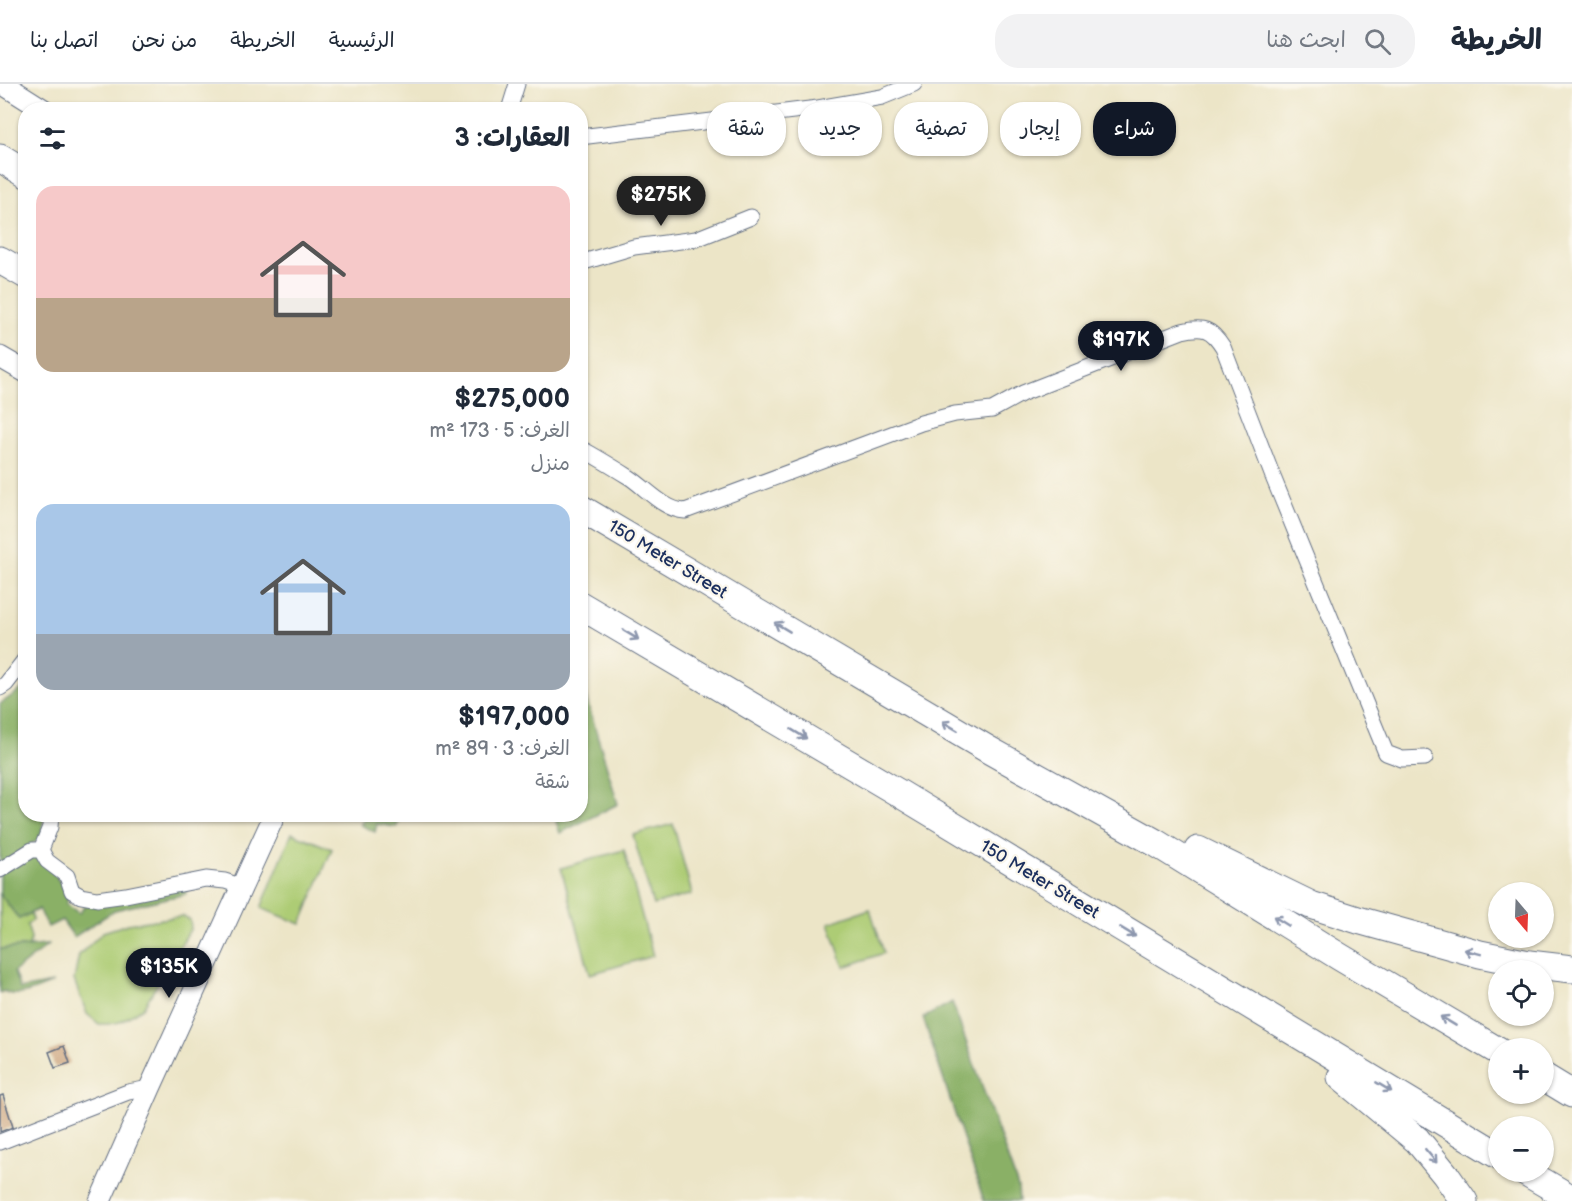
<!DOCTYPE html>
<html lang="ar">
<head>
<meta charset="utf-8">
<style>
  :root { --surface:#fff; --page:#f2f2f3; --text:#1f2937; --muted:#747a83; --line:#e0e1e3; --accent:#111827 }
  body { margin:0; font-family:"Balsamiq Sans","Playpen Sans Arabic",sans-serif; background:var(--page); color:var(--text); direction:rtl; height:100vh; display:flex; flex-direction:column; font-size:22px; white-space:nowrap }
  * { box-sizing:border-box; margin:0 }
  p { font-size:20px; color:var(--muted) }
  .icon { flex:none; width:33px; height:33px; fill:none; stroke:currentColor; stroke-width:2; stroke-linecap:round; stroke-linejoin:round }
  .map { position:relative; flex:1; overflow:hidden; direction:ltr }
  .panel { position:absolute; left:18px; top:18px; width:570px; height:720px; display:flex; flex-direction:column; background:var(--surface); border-radius:24px; box-shadow:0 2px 4px #0004; direction:rtl }
  .panel>* { flex:none }
  .hud { position:absolute; left:606px; top:18px; width:570px; height:54px; direction:rtl; display:flex; gap:12px }
  .needle { width:39px; rotate:161deg }
  .fabs { position:absolute; left:1488px; top:798px; display:grid; gap:12px }
  .fabs a { display:grid; place-items:center; width:66px; height:66px; border-radius:50%; background:var(--surface); box-shadow:0 2px 4px #0004; font-size:30px }
  .price { position:absolute; translate:-50% -51px; padding:0 14px; border-radius:21px; background:var(--accent); color:#fff; font-size:20px; line-height:39px; filter:drop-shadow(0 2px 3px #0008) }
  .price::after { content:''; position:absolute; left:50%; top:36px; width:18px; height:14px; margin-left:-9px; background:inherit; clip-path:polygon(0 0,100% 0,50% 100%) }
  .price.current { background:#222; color:#fff }
  ul { padding:0; list-style:none }
  li { display:grid; align-content:center; gap:12px; height:318px; padding:0 18px }
  li span { display:grid; place-items:center; height:186px; border-radius:18px; color:#555 }
  li>.icon { margin-inline-start:auto }
  span .icon { width:108px; height:108px; fill:#fffc; stroke-width:1 }
  li b { font-size:26px }
  h2 { display:flex; justify-content:space-between; align-items:center; height:72px; padding:0 18px; font-size:26px }
  .chip { padding:0 21px; border-radius:24px; background:var(--surface); box-shadow:0 2px 4px #0004; font-size:21px; line-height:54px }
  .chip.current { background:var(--accent); color:#fff }
  header { display:flex; align-items:center; gap:36px; box-sizing:border-box; height:84px; padding:0 30px; background:var(--surface); border-bottom:2px solid var(--line) }
  header strong { font-size:28px }
  nav { display:flex; gap:33px; margin-inline-start:auto; font-size:21px }
  .search { width:420px; height:54px; background:var(--page); display:flex; align-items:center; gap:15px; box-sizing:border-box; padding:0 21px; border-radius:24px; color:var(--muted); font-size:22px }
  .map>svg:first-child { display:block }
  .green { fill:#adcc74; stroke:#647e69; stroke-width:1.5 }
  .forest { fill:#8ab066; stroke:#527062; stroke-width:1.5 }
  .building { fill:#caa179 }
  .lines { fill:none; stroke-linecap:round; stroke-linejoin:round }
  .street-casing { stroke:#646f83; stroke-width:17 }
  .secondary-casing { stroke:#646f83; stroke-width:23 }
  .highway-casing { stroke:#646f83; stroke-width:29 }
  .street { stroke:#fff; stroke-width:15 }
  .secondary { stroke:#fff; stroke-width:21 }
  .highway { stroke:#fff; stroke-width:27 }
  .oneway { stroke:#8d97ae }
  .labels { text-anchor:middle; stroke-width:4.5; stroke-linejoin:round; paint-order:stroke }
  .street-label { font-size:18px; fill:#1b2f5e; stroke:#fbf7ec }
</style>
</head>
<body>
<header>
<strong>الخريطة</strong>
<div class="search"><svg class="icon" aria-label="search" viewBox="0 0 24 24"><circle cx="10" cy="10" r="6"/><path d="M15 15l6 6"/></svg>ابحث هنا</div>
<nav><a>الرئيسية</a><a>الخريطة</a><a>من نحن</a><a>اتصل بنا</a></nav>
</header>
<div class="map">
<svg width="1572" height="1117" viewBox="0 0 1572 1117">
  <rect width="100%" height="100%" fill="#fbf7ec"/>
  <filter id="ink" filterUnits="userSpaceOnUse"><feTurbulence type="fractalNoise" baseFrequency=".0167" numOctaves="2"/><feDisplacementMap in="SourceGraphic" scale="12" xChannelSelector="R" yChannelSelector="G"/><feConvolveMatrix kernelMatrix="1 2 1 2 8 2 1 2 1" color-interpolation-filters="sRGB"/></filter>
  <filter id="wash" filterUnits="userSpaceOnUse"><feTurbulence type="fractalNoise" baseFrequency=".008" numOctaves="4" result="noise"/><feDisplacementMap in="SourceGraphic" scale="24" xChannelSelector="R" yChannelSelector="G"/><feGaussianBlur stdDeviation="1.35" result="paint"/><feColorMatrix in="noise" values="0 0 0 0 0 0 0 0 0 0 0 0 0 0 0 0 0 1.4 0 .05"/><feComposite in="paint" operator="in"/></filter>
  <g filter="url(#wash)">
    <rect width="100%" height="100%" fill="#ece5c7"/>
    <g class="green">
      <polygon points="673,740 692,810 653,821 633,751"/>
      <polygon points="292,749 332,765 301,840 261,824"/>
      <polygon points="624,766 653,872 590,890 561,784"/>
      <polygon points="0,810 19,835 31,829 33,836 27,841 31,854 29,862 0,865"/>
      <polygon points="870,825 884,869 844,883 829,839"/>
      <polygon points="183,832 190,836 191,844 143,924 120,938 108,940 99,940 87,930 74,896 79,871 103,848 128,840"/>
    </g>
    <g class="forest">
      <polygon points="581,597 618,720 560,749 554,731 580,730"/>
      <polygon points="25,603 26,730 44,731 41,754 0,780 0,620"/>
      <polygon points="367,730 404,730 404,731 396,743 377,740 375,748 360,741"/>
      <polygon points="37,771 54,789 69,812 66,820 79,829 88,818 187,803 186,810 115,826 74,853 62,836 48,843 39,825 19,835 0,810 0,788"/>
      <path d="M48,861L14,888L20,905L53,899C39,904 18,916 4,907L0,909V865Z"/>
      <polygon points="952,918 1018,1103 1019,1117 984,1117 923,934"/>
    </g>
    <g id="blocks">
      <g class="building">
        <polygon points="64,962 70,979 55,984 49,968"/>
        <polygon points="3,1011 13,1043 0,1048 0,1012"/>
      </g>
    </g>
  </g>
  <g filter="url(#ink)">
    <use href="#blocks" fill-opacity="0" stroke="#646f83" stroke-width="1.5"/>
    <g class="lines">
      <defs>
        <g id="street">
          <polyline points="509,26 517,0"/>
          <polyline points="580,53 818,24 882,13 914,0"/>
          <polyline points="580,179 634,163 696,155 751,133"/>
          <path d="M580,364C597,373 613,383 629,393C646,404 664,426 685,427L921,339L955,330L992,326L1023,309L1182,247C1203,242 1211,244 1223,263L1273,393L1386,669L1402,675L1425,674"/>
          <polyline points="0,604 6,600 26,574"/>
          <polyline points="41,766 50,743 51,730"/>
          <polyline points="0,786 32,766 41,766 47,777 67,792 72,807 81,812 97,815 126,811 206,795 225,797 243,803"/>
          <polyline points="0,1058 128,1008 150,1004"/>
        </g>
        <g id="secondary">
          <polyline points="3,0 44,26"/>
          <polyline points="0,273 26,288"/>
          <polyline points="100,1117 150,1004 275,730"/>
        </g>
        <g id="highway">
          <polyline points="0,74 26,90"/>
          <polyline points="0,176 26,191"/>
          <polyline points="580,424 989,666 1156,759 1340,873 1498,967"/>
          <polyline points="580,521 897,708 1498,1071"/>
          <polyline points="1198,766 1311,821 1358,836 1480,870 1529,880 1572,885"/>
          <polyline points="1341,993 1417,1056 1445,1090 1464,1117"/>
          <polyline points="1544,993 1572,1010"/>
          <polyline points="1526,1088 1572,1115"/>
        </g>
      </defs>
      <use href="#street" class="street-casing"/>
      <use href="#secondary" class="secondary-casing"/>
      <use href="#highway" class="highway-casing"/>
      <use href="#street" class="street"/>
      <use href="#secondary" class="secondary"/>
      <use href="#highway" class="highway"/>
    </g>
    <defs><path id="oneway-shaft" d="M-6 0H5M1.5-3L5.5 0L1.5 3" fill="none" stroke-width="1.6" stroke-linecap="round" stroke-linejoin="round" transform="scale(1.5)"/></defs>
    <g class="oneway">
      <use href="#oneway-shaft" transform="translate(782 543) rotate(-149)"/>
      <use href="#oneway-shaft" transform="translate(631 551) rotate(31)"/>
      <use href="#oneway-shaft" transform="translate(950 642) rotate(-149)"/>
      <use href="#oneway-shaft" transform="translate(799 650) rotate(31)"/>
      <use href="#oneway-shaft" transform="translate(1281 837) rotate(-148)"/>
      <use href="#oneway-shaft" transform="translate(1128 848) rotate(31)"/>
      <use href="#oneway-shaft" transform="translate(1473 868) rotate(-165)"/>
      <use href="#oneway-shaft" transform="translate(1448 937) rotate(-149)"/>
      <use href="#oneway-shaft" transform="translate(1384 1003) rotate(31)"/>
      <use href="#oneway-shaft" transform="translate(1431 1072) rotate(50)"/>
    </g>
  </g>
  <g class="labels">
    <g class="street-label">
      <text transform="translate(668 475) rotate(31)" y="6">150 Meter Street</text>
      <text transform="translate(1040 795) rotate(31)" y="6">150 Meter Street</text>
    </g>
  </g>
</svg>
<div class="fabs">
<a><svg class="needle" viewBox="-14 -14 28 28"><path d="M0-13l5 13h-10z" fill="#e53935"/><path d="M0 13l5-13h-10z" fill="#747a83"/></svg></a>
<a><svg class="icon" aria-label="locate" viewBox="0 0 24 24"><circle cx="12" cy="12" r="6"/><path d="M12 2v4M12 18v4M2 12h4M18 12h4"/></svg></a>
<a>+</a>
<a>−</a>
</div>
<b class="price current" style="left:661px;top:143px">$275K</b>
<b class="price" style="left:1121px;top:288px">$197K</b>
<b class="price" style="left:169px;top:915px">$135K</b>
<div class="hud">
<a class="chip current">شراء</a>
<a class="chip">إيجار</a>
<a class="chip">تصفية</a>
<a class="chip">جديد</a>
<a class="chip">شقة</a>
</div>
<section class="panel">
<h2>العقارات: 3<svg class="icon" aria-label="filters" viewBox="0 0 24 24"><path d="M4 7h16M4 17h16"/><circle cx="9" cy="7" r="2"/><circle cx="15" cy="17" r="2"/></svg></h2>
<ul>
<li><span style="background:linear-gradient(#f6c9c9 60%,#b9a48a 0)"><svg class="icon" aria-label="home" viewBox="0 0 24 24"><path d="M3 11l9-7 9 7M6 9v11h12V9"/></svg></span><div><b>$275,000</b><p>الغرف: 5 · 173 m²</p><p>منزل</p></div></li>
<li><span style="background:linear-gradient(#a9c7e8 70%,#9aa5b1 0)"><svg class="icon" aria-label="home" viewBox="0 0 24 24"><path d="M3 11l9-7 9 7M6 9v11h12V9"/></svg></span><div><b>$197,000</b><p>الغرف: 3 · 89 m²</p><p>شقة</p></div></li>
</ul>
</section>
</div>
</body>
</html>
